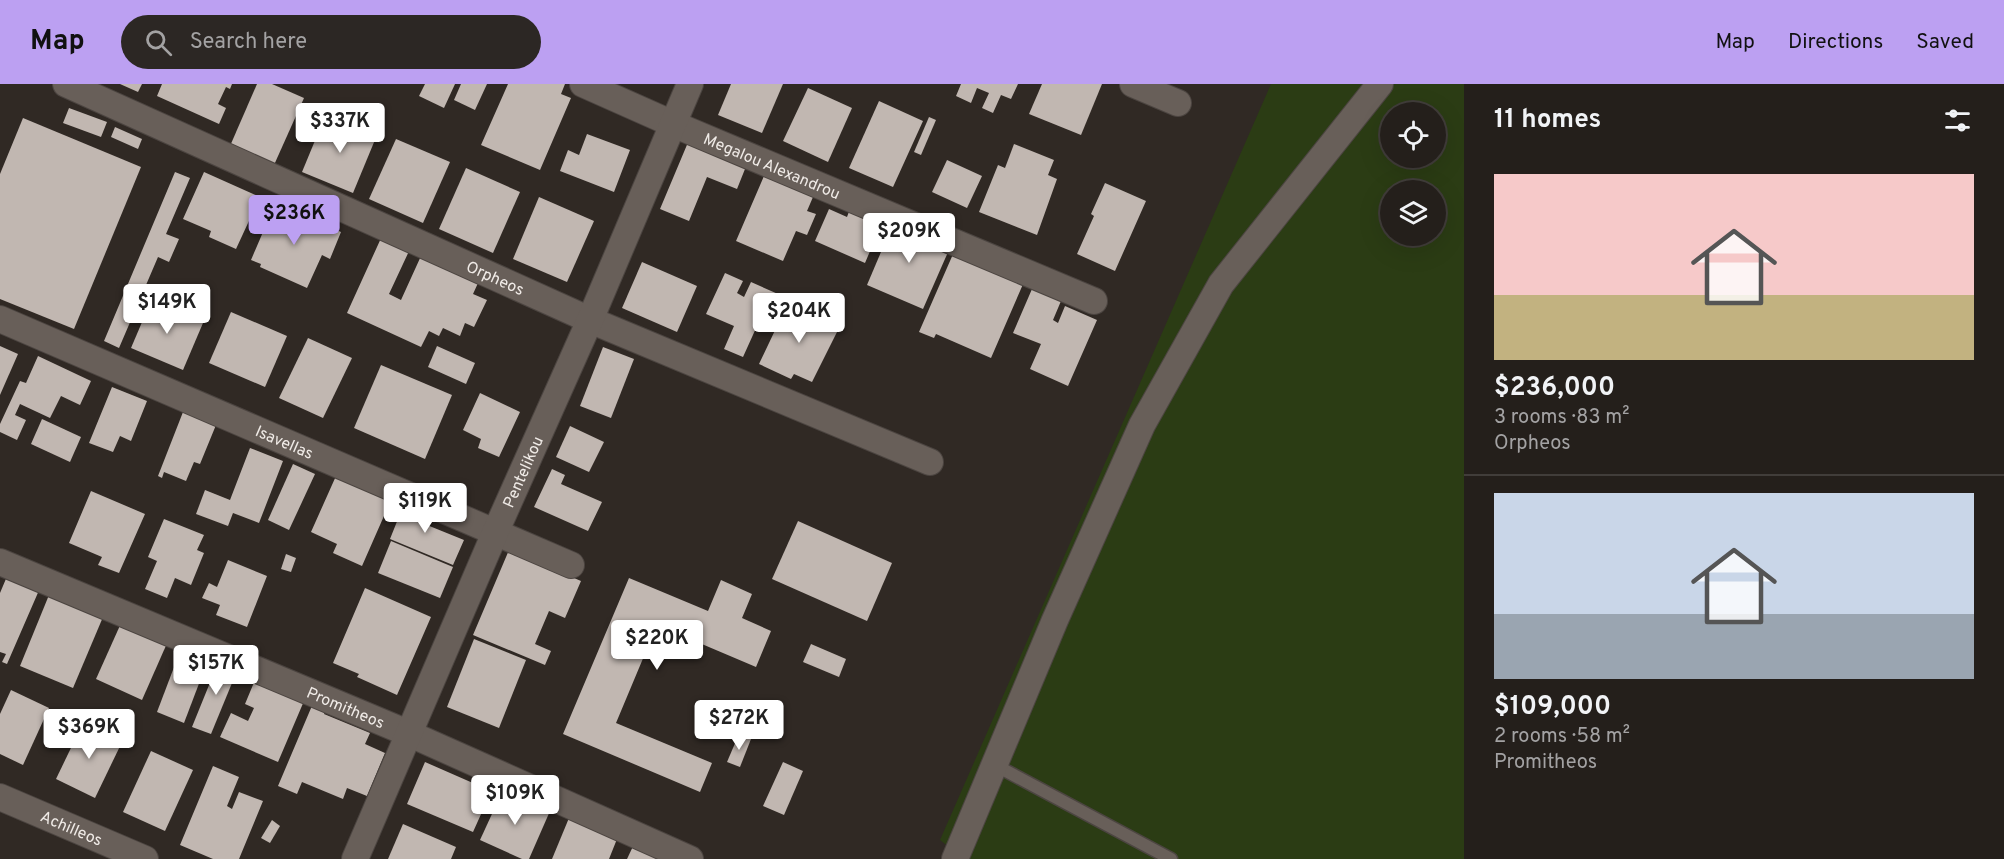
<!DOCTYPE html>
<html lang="en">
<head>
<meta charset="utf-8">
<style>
  :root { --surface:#241f1b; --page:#2c2724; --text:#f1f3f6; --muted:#a3a2a3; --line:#413d3a; --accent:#bca0f2 }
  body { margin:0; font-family:Overpass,sans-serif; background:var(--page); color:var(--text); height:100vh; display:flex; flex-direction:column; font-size:22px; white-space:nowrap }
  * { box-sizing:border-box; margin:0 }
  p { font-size:20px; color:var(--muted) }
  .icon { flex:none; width:33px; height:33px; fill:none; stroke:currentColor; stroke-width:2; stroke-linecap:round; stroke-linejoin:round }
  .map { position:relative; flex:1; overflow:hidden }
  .details { display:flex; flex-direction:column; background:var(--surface); width:540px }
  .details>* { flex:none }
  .tools { position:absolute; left:1380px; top:18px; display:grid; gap:12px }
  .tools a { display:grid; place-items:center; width:66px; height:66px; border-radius:50%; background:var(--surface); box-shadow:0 6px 24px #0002,0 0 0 2px var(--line); font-size:30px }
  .price { position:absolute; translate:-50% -51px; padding:0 14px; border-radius:6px; background:#fff; color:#222; font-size:20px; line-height:39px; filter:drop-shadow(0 2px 3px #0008) }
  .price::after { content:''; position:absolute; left:50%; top:36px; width:18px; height:14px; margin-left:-9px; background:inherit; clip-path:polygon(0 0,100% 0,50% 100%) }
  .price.current { background:var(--accent); color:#111 }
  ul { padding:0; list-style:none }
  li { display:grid; align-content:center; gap:12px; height:318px; padding:0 30px }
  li+li { border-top:2px solid var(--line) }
  li span { display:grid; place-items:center; height:186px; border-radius:0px; color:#555 }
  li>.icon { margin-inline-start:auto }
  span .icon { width:108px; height:108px; fill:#fffc; stroke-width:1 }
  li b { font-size:26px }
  h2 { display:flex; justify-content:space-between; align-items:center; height:72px; padding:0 30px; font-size:26px }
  header { display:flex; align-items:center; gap:36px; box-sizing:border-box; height:84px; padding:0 30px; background:var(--accent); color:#111 }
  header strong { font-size:28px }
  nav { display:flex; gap:33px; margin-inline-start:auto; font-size:21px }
  .search { width:420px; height:54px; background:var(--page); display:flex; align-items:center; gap:15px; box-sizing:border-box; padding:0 21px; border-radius:33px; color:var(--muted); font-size:22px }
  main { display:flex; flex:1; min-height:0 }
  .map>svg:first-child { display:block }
  .green { fill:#2b3c14; fill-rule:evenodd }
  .building { fill:#c1b7b1 }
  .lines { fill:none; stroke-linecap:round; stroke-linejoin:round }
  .service-casing { stroke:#4c4541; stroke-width:15 }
  .minor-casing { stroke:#4c4541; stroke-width:28 }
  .service { stroke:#685f59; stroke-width:12 }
  .minor { stroke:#685f59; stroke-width:26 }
  .labels { text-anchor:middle; stroke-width:6; stroke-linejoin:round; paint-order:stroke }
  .street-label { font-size:16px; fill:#f0ebe7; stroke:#302924 }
</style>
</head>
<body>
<header>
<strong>Map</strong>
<div class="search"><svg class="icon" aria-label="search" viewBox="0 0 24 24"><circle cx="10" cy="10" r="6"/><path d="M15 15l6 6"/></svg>Search here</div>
<nav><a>Map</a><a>Directions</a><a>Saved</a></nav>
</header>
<main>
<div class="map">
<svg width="1464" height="775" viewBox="0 0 1464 775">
  <rect width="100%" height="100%" fill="#302924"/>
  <path class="green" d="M1271,0H1464V775H964L940,756ZM1390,28H1436V74H1390ZM1390,106H1436V152H1390Z"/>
  <g class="building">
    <polygon points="120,0 142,0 138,8"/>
    <polygon points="162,0 232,0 230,5 226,3 218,20 226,24 219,40 157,12"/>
    <polygon points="257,0 272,0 304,14 274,81 230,62"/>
    <polygon points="425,0 455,0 444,24 419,12"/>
    <polygon points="461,0 487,0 475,26 454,16"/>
    <polygon points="508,0 565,0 561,10 571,14 540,86 481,61"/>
    <polygon points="731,0 783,0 762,49 718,31"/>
    <polygon points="961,0 1018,0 1011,15 1001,11 993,29 982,24 989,9 977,4 971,19 956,12"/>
    <polygon points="1042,0 1102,0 1081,51 1029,30"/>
    <polygon points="808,4 852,24 828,78 783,57"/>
    <polygon points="879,17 923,37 893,103 849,84"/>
    <polygon points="69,24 107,38 101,53 63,39"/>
    <polygon points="326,30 377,51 353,109 302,88"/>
    <polygon points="929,33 936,36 921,71 914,68"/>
    <polygon points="23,34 141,83 74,245 0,215 0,90"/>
    <polygon points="115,43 142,55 138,65 111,53"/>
    <polygon points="587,50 630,66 614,108 560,87 568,66 579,71"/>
    <polygon points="396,55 450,78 423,139 369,115"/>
    <polygon points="689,56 747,80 737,105 707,93 689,137 660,125"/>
    <polygon points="1014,60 1054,76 1048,91 1057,95 1037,151 979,128 998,81 1005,84"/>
    <polygon points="947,76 982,92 967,124 932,108"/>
    <polygon points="466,84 520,108 493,169 439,145"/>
    <polygon points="767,85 816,106 807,127 816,130 807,151 796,147 783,177 736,157"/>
    <polygon points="175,88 190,94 166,150 179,155 169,178 158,173 119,264 104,257"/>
    <polygon points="204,88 260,113 236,165 209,153 211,147 183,135"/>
    <polygon points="1105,99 1146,117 1115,187 1077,170 1094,132 1091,130"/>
    <polygon points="539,113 594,137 567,198 513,175"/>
    <polygon points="275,120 341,148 330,175 322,171 307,204 260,183 261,180 251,176"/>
    <polygon points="829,125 847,133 850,125 882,139 865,179 815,157"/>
    <polygon points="895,135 952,159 923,225 867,201"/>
    <polygon points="382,152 410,165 389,210 401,216 421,172 478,199 473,210 487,216 474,243 465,239 460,252 443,244 439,252 429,247 421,263 347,229"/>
    <polygon points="957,161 1027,191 991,274 936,250 934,254 919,248"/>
    <polygon points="642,178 697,202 677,248 622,224"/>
    <polygon points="725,189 743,197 737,209 744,213 751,198 778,210 763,244 757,242 743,273 724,265 734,242 706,230"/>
    <polygon points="1032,205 1061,217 1053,236 1058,239 1065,222 1097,236 1068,302 1030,285 1041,260 1013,249"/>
    <polygon points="151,217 203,239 183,286 131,264"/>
    <polygon points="788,219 839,244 812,298 794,290 791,295 759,280"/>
    <polygon points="231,228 287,252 265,303 209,279"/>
    <polygon points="308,254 352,274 323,334 279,314"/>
    <polygon points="0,262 18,270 0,311"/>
    <polygon points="437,262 475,279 466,300 428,283"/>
    <polygon points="603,263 634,275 611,334 580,322"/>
    <polygon points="38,272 91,297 80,321 61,312 50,334 20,320 15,331 26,336 17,356 0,348 0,340 20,297 26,299"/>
    <polygon points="381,281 452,311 425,375 354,344"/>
    <polygon points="112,303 147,317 131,357 120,352 113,368 89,359"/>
    <polygon points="480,309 520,328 499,373 478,364 481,355 463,346"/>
    <polygon points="183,328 216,341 200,380 194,378 186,397 164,388 162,394 158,392"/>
    <polygon points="42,335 81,353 70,378 31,360"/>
    <polygon points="570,342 604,358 589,388 556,373"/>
    <polygon points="250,364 283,377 259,439 233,429 228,442 196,430 205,406 230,416"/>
    <polygon points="293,380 315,390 289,446 268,436"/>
    <polygon points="552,385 565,391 561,400 602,418 588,447 534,423"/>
    <polygon points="336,392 391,416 362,482 333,469 337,460 311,448"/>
    <polygon points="91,407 145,430 119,489 98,481 102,473 69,459"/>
    <polygon points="406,415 433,426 427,441 464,456 453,481 390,455"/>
    <polygon points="164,435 204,451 197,466 204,469 191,501 175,494 167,514 145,505 157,477 148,473"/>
    <polygon points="798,437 892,479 867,537 772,495"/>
    <polygon points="391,457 453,483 440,514 378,489"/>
    <polygon points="509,466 581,497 565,534 549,527 535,560 551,567 545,581 473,551"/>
    <polygon points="286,470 296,474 291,488 281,485"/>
    <polygon points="228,476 267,492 247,543 216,531 220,521 202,514 209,499 217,503"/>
    <polygon points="8,490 40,504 7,580 2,578 6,570 0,568 0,509"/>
    <polygon points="629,494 708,527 721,496 752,510 742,534 771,547 756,583 657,541 616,639 712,679 700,708 563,650"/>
    <polygon points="365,504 431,533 397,611 357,593 359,590 333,579"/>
    <polygon points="49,511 103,533 73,604 20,582"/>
    <polygon points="122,537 168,557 142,616 96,595"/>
    <polygon points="474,555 526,576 499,644 447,623"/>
    <polygon points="811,560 846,575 839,593 803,578"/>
    <polygon points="220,574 239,582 211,650 192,643"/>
    <polygon points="176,578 203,589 184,639 157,628"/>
    <polygon points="255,596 304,617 278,678 220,653 231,629 248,637 254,624 245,620"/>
    <polygon points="11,606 49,624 23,681 0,670 0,630"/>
    <polygon points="314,617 327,622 324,630 370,649 365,660 385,669 367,712 347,704 343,715 302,698 297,710 278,702"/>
    <polygon points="83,639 122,658 95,714 56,695"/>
    <polygon points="739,650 751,655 740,683 727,678"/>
    <polygon points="151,667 193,686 165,747 123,728"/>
    <polygon points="425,678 482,703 473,724 482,728 473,748 407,720"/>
    <polygon points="783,678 803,687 784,731 763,722"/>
    <polygon points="213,682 239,693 227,722 232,725 239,708 263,717 239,775 213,775 180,761"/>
    <polygon points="503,706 550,727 529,775 522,775 480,756"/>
    <polygon points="569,734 617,755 609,775 552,775"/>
    <polygon points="272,736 280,742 270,759 261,754"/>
    <polygon points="403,740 456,763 451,775 388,775"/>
    <polygon points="636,756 679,775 627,775"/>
  </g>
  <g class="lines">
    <defs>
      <polyline id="service" points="993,680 1171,775"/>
      <g id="minor">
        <path id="s1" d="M66,0L590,236L930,378"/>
        <path id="s2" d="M583,0L673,40L1094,217"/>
        <polyline points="1133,0 1178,19"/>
        <path id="s3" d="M0,235L571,481"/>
        <path id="s4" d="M0,478L410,650L690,775"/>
        <path id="s5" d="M0,713L145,775"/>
        <path id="s6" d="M355,775L495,449L590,236L690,0"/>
        <polyline points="955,775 1055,536 1142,341 1221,200 1380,0"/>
      </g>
    </defs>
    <use href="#service" class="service-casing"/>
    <use href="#minor" class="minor-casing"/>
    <use href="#service" class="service"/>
    <use href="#minor" class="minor"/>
  </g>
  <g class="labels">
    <g class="street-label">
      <text dy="6" stroke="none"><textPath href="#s2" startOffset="206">Megalou Alexandrou</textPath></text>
      <text dy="6" stroke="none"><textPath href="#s1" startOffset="471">Orpheos</textPath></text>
      <text dy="6" stroke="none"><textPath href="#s3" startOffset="310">Isavellas</textPath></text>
      <text dy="6" stroke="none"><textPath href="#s6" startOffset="422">Pentelikou</textPath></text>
      <text dy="6" stroke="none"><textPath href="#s4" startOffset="375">Promitheos</textPath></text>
      <text dy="6" stroke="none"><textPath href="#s5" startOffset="78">Achilleos</textPath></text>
    </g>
  </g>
</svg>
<div class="tools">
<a><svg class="icon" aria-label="locate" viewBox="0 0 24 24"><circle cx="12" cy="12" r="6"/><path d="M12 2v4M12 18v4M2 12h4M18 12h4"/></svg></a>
<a><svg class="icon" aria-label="layers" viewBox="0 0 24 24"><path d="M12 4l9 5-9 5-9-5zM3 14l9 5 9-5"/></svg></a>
</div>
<b class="price" style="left:340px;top:70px">$337K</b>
<b class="price current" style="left:294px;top:162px">$236K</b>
<b class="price" style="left:909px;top:180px">$209K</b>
<b class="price" style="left:167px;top:251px">$149K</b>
<b class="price" style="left:799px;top:260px">$204K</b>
<b class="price" style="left:425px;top:450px">$119K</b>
<b class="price" style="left:657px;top:587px">$220K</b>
<b class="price" style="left:216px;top:612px">$157K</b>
<b class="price" style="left:739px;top:667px">$272K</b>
<b class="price" style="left:89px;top:676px">$369K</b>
<b class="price" style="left:515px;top:742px">$109K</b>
</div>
<section class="details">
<h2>11 homes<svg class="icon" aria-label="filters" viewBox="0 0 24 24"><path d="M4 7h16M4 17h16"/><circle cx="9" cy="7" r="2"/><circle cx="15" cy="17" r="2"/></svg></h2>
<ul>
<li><span style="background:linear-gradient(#f6c9c9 65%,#c2b280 0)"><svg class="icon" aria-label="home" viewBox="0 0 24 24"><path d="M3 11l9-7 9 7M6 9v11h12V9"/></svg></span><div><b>$236,000</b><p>3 rooms · 83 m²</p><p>Orpheos</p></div></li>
<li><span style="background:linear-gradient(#c9d6e8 65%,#9aa5b1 0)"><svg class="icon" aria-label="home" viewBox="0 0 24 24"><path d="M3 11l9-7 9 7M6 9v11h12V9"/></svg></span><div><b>$109,000</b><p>2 rooms · 58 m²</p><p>Promitheos</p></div></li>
</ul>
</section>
</main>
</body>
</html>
